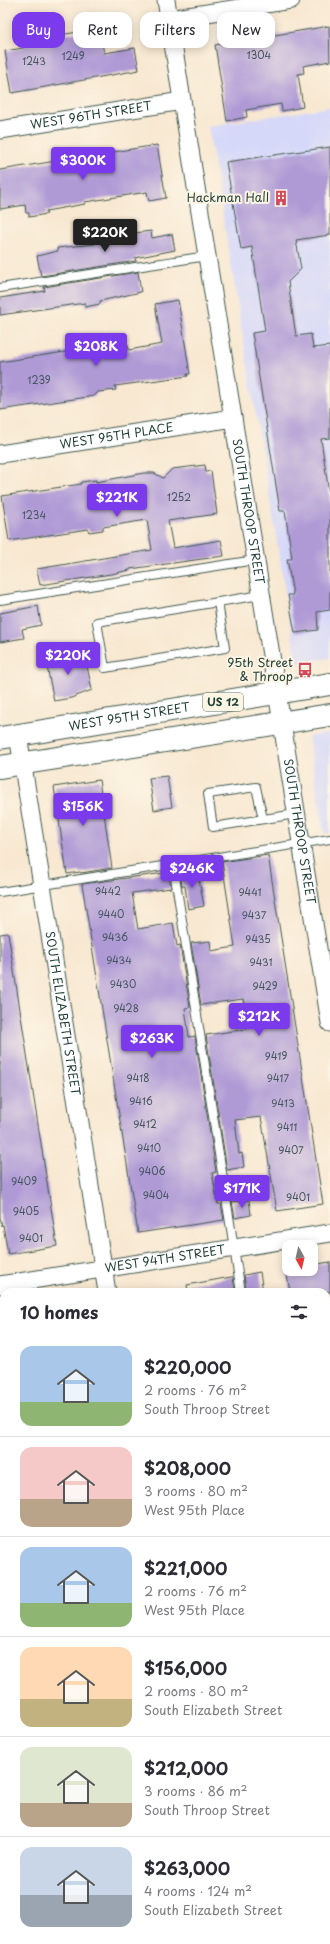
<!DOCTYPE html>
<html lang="en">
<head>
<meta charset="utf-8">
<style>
  :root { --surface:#fff; --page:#f7f7f7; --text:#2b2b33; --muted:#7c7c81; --line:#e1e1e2; --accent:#7c3aed }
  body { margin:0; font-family:"Playpen Sans",sans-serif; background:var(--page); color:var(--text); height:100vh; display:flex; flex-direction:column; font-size:15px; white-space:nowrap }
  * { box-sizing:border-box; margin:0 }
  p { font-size:13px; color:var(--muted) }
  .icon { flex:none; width:22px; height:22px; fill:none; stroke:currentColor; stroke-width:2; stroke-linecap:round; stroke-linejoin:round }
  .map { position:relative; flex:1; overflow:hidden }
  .panel { position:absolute; left:0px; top:1288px; width:330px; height:656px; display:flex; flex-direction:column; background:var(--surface); border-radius:12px 12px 0 0; box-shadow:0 2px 10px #0003 }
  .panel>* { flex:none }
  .banner { position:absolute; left:12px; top:12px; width:306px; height:36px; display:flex; gap:8px }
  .needle { width:26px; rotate:172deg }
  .fabs { position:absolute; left:282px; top:1240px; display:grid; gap:8px }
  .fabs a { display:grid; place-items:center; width:36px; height:36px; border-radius:8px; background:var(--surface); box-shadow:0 2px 10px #0003; font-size:20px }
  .price { position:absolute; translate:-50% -34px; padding:0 9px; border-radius:4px; background:var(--accent); color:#fff; font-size:13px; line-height:26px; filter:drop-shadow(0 1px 2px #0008) }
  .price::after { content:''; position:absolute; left:50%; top:24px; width:12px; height:9px; margin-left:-6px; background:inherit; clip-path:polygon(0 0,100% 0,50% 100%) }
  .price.selected { background:#222; color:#fff }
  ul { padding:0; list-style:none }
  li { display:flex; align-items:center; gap:12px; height:100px; padding:0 20px }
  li+li { border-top:1px solid var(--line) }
  li span { display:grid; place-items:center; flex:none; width:112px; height:80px; border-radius:12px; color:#555 }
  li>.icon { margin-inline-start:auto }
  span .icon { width:48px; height:48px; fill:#fffc; stroke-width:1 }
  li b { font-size:17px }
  h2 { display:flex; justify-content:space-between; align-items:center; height:48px; padding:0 20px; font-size:17px }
  .tag { padding:0 14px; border-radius:12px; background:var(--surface); box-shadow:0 2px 10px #0003; font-size:14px; line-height:36px }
  .tag.selected { background:var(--accent); color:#fff }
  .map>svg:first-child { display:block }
  .built { fill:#d6d8f9 }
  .building { fill:#af9ad6 }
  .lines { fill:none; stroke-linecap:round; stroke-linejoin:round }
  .lane-casing { stroke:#40574c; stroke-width:10 }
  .street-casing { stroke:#40574c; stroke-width:19 }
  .primary-casing { stroke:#40574c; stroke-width:24 }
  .lane { stroke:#fff; stroke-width:8 }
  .street { stroke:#fff; stroke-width:17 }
  .primary { stroke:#fff; stroke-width:22 }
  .labels { text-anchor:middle; stroke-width:4; stroke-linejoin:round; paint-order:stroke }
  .number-label { font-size:10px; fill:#43545c }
  .shield { fill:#fcf5e5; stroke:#617469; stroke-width:1 }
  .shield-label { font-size:11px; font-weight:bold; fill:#1f3d34 }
  .street-label { font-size:12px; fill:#1f3d34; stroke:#fcf5e5 }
  .poi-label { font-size:12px; fill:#1f3d34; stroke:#fcf5e5; text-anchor:end }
</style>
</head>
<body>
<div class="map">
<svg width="330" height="1944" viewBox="0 0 330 1944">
  <rect width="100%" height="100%" fill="#fcf5e5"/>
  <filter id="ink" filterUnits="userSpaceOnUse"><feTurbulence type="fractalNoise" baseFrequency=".025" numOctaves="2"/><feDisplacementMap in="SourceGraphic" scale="8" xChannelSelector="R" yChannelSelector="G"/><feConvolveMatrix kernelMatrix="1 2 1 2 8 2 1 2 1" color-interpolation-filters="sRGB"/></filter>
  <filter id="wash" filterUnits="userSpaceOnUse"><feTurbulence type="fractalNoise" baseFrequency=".012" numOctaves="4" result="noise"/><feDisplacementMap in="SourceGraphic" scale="16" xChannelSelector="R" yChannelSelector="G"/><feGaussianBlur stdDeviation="0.9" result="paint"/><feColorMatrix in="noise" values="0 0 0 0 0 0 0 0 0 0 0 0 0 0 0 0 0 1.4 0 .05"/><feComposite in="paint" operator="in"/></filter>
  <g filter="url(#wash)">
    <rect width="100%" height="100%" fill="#f8e8d1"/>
    <g class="built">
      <polygon points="330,107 330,658 297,663 208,126"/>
      <polygon points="330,733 330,833 324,834 308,736"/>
    </g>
    <g id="blocks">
      <g class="building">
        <polygon points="329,26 330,61 303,66 304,73 298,74 303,107 282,111 281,104 246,110 247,117 227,121 215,45"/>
        <polygon points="99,29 104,53 135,48 139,70 12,93 5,51 23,48 22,38 38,35 39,38"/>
        <polygon points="157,145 166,198 149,201 147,192 85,202 85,204 46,211 47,214 29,217 29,213 26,213 25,205 0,209 0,170"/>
        <polygon points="330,147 330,235 296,240 301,269 288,282 296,336 311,334 313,348 330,346 330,438 321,439 330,500 330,610 317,612 318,630 295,633 288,595 293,595 287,559 292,559 285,511 280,511 252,333 265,331 252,247 241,249 226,162"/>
        <polygon points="151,231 152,238 172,234 175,250 135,258 136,261 41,276 37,256 58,251 57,248 95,244 94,238"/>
        <polygon points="138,272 141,292 100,301 100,304 85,307 85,303 0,315 0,298 45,291 44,287"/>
        <polygon points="178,300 190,374 187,374 188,376 115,386 116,390 98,392 94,396 0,410 0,362 71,351 71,347 89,344 89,349 128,345 129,350 162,344 155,304"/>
        <polygon points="205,465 206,472 211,471 217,514 168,521 173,548 221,540 224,556 130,569 130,570 111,574 40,585 37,569 152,550 147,520 103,527 103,530 89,532 88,529 9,541 2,496 81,484 81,482 96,480 96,482 144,473 154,473 163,478 172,469"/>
        <polygon points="38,606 41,625 22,629 24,638 0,642 0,613"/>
        <polygon points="84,652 92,690 71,698 54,701 45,657 63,654 63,656"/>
        <polygon points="167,776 172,807 154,810 149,778"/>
        <polygon points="99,780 112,868 81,873 80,872 67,874 54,787"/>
        <polygon points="268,855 323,1204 277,1211 261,1117 235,1120 239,1154 242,1153 244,1167 227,1170 206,1035 247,1029 243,999 201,1005 191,943 210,941 211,951 235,947 222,862"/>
        <polygon points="197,869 204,906 188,909 185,886 182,886 180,872"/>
        <polygon points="165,873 166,875 169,875 171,888 132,893 138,929 173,923 177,946 180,945 190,1007 185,1008 189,1037 195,1036 216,1172 212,1173 218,1204 221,1204 224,1220 138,1233 82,884"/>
        <polygon points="8,933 57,1246 8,1254 3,1225 2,1226 0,1217 0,934"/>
        <polygon points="249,1200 251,1215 235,1218 232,1202"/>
        <polygon points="330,1262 330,1292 290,1292 286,1269 311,1269 311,1265"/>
        <polygon points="260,1272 263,1292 246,1292 244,1275"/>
        <polygon points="231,1277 233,1277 235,1292 188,1292 187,1285"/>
      </g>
    </g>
  </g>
  <g filter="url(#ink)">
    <use href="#blocks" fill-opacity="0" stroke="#40574c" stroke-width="1"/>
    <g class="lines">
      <defs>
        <g id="lane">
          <polyline points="0,288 207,256"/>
          <polyline points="0,600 255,560"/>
          <polyline points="218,602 225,648 105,668 97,622 261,595"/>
          <polyline points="263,819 256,787 208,794 213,827 296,814"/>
          <polyline points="173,864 241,1292"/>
          <polyline points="0,892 330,839"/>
          <polyline points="0,1446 4,1471"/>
          <polyline points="326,1830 330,1855"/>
          <polyline points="79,1940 80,1944"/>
        </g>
        <g id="street">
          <path id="s1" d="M166,0L330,1023"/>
          <polyline points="169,19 291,0"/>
          <path id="s2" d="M0,130L182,101"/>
          <path id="s3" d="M0,454L233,418"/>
          <path id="s4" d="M18,735L107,1292"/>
          <path id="s5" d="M0,1285L330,1233"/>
          <polyline points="326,1765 330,1764"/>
          <polyline points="0,1817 4,1816"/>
          <polyline points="210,1940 211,1944"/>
        </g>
        <g id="primary">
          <path id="s6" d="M0,738L330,684"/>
          <polyline points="0,767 330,715"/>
        </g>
      </defs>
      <use href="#lane" class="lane-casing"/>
      <use href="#street" class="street-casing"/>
      <use href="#primary" class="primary-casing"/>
      <use href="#lane" class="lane"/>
      <use href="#street" class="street"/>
      <use href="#primary" class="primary"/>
    </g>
  </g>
  <defs>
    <symbol id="building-bare" viewBox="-9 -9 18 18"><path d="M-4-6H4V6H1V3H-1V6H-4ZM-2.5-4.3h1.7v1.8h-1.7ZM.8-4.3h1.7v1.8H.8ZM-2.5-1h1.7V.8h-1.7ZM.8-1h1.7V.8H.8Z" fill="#d1495b" stroke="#fcf5e5" stroke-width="2.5" paint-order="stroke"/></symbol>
    <symbol id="bus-bare" viewBox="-9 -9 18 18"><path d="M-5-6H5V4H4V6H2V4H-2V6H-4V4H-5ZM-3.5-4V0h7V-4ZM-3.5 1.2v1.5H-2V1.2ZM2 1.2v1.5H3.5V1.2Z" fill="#d1495b" stroke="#fcf5e5" stroke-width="2.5" paint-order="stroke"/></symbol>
  </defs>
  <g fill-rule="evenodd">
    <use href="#building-bare" x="270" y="187" width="22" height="22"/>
    <use href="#bus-bare" x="294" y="659" width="22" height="22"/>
  </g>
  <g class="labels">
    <g class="number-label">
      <text x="259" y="59">1304</text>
      <text x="73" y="60">1249</text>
      <text x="34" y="65">1243</text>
      <text x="39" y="384">1239</text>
      <text x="179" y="501">1252</text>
      <text x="34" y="519">1234</text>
      <text x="108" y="895">9442</text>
      <text x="250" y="896">9441</text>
      <text x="111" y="918">9440</text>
      <text x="254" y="919">9437</text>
      <text x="115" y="941">9436</text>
      <text x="258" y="943">9435</text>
      <text x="119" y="964">9434</text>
      <text x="261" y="966">9431</text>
      <text x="123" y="988">9430</text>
      <text x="265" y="990">9429</text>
      <text x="126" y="1012">9428</text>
      <text x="276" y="1060">9419</text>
      <text x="138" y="1082">9418</text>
      <text x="278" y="1082">9417</text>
      <text x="141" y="1105">9416</text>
      <text x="283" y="1107">9413</text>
      <text x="145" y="1128">9412</text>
      <text x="287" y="1131">9411</text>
      <text x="149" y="1152">9410</text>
      <text x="291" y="1154">9407</text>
      <text x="152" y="1175">9406</text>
      <text x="24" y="1185">9409</text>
      <text x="156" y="1199">9404</text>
      <text x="298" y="1201">9401</text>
      <text x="26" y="1215">9405</text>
      <text x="31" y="1242">9401</text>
    </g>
    <rect class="shield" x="203" y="693" width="40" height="18" rx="3"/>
    <g class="shield-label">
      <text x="223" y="706">US 12</text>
    </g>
    <g class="street-label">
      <text dy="4" stroke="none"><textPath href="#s2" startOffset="92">WEST 96TH STREET</textPath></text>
      <text dy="4" stroke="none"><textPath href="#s3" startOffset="118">WEST 95TH PLACE</textPath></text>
      <text dy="4" stroke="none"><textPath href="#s1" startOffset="518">SOUTH THROOP STREET</textPath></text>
      <text dy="4" stroke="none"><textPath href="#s6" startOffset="131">WEST 95TH STREET</textPath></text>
      <text dy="4" stroke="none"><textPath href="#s1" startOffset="842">SOUTH THROOP STREET</textPath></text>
      <text dy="4" stroke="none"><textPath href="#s4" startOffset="282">SOUTH ELIZABETH STREET</textPath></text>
      <text dy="4" stroke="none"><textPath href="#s5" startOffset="167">WEST 94TH STREET</textPath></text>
    </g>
    <g class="poi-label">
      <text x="269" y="202">Hackman Hall</text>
      <text x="293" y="667">95th Street<tspan x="293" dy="14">&amp; Throop</tspan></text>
    </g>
  </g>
</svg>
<div class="fabs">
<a><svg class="needle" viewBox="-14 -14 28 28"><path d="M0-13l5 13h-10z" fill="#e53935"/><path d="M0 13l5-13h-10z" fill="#7c7c81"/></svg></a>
</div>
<b class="price" style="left:83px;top:181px">$300K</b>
<b class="price selected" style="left:105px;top:253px">$220K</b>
<b class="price" style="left:96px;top:367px">$208K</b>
<b class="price" style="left:117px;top:518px">$221K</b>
<b class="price" style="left:68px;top:676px">$220K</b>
<b class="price" style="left:83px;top:827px">$156K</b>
<b class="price" style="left:192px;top:889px">$246K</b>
<b class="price" style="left:259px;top:1037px">$212K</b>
<b class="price" style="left:152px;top:1059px">$263K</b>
<b class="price" style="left:242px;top:1209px">$171K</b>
<div class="banner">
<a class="tag selected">Buy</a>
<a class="tag">Rent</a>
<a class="tag">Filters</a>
<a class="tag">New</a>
</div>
<section class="panel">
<h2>10 homes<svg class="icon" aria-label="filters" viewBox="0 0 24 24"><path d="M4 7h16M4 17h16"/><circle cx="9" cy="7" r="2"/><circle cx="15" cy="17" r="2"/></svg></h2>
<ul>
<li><span style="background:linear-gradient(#a9c7e8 70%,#8fb573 0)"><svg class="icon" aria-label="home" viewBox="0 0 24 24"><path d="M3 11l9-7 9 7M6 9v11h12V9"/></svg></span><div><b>$220,000</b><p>2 rooms · 76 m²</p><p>South Throop Street</p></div></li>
<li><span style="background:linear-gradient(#f6c9c9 65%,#b9a48a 0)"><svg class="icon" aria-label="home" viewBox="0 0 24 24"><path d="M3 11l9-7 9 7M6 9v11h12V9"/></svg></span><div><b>$208,000</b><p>3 rooms · 80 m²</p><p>West 95th Place</p></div></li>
<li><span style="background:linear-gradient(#a9c7e8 70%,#8fb573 0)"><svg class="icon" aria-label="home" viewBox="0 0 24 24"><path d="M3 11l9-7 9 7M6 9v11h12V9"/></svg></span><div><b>$221,000</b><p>2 rooms · 76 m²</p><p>West 95th Place</p></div></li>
<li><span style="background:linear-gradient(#ffd9b3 65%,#c2b280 0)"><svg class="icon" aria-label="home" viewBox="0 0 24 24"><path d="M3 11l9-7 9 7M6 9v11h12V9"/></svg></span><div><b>$156,000</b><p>2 rooms · 80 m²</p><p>South Elizabeth Street</p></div></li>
<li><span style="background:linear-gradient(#dfe7d0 70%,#b9a48a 0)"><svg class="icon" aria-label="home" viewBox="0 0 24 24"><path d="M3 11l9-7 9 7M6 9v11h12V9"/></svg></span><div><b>$212,000</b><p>3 rooms · 86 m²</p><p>South Throop Street</p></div></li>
<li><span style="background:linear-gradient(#c9d6e8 60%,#9aa5b1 0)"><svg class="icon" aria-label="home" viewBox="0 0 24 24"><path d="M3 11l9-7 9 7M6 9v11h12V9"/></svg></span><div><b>$263,000</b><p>4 rooms · 124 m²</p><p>South Elizabeth Street</p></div></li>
</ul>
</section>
</div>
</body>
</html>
